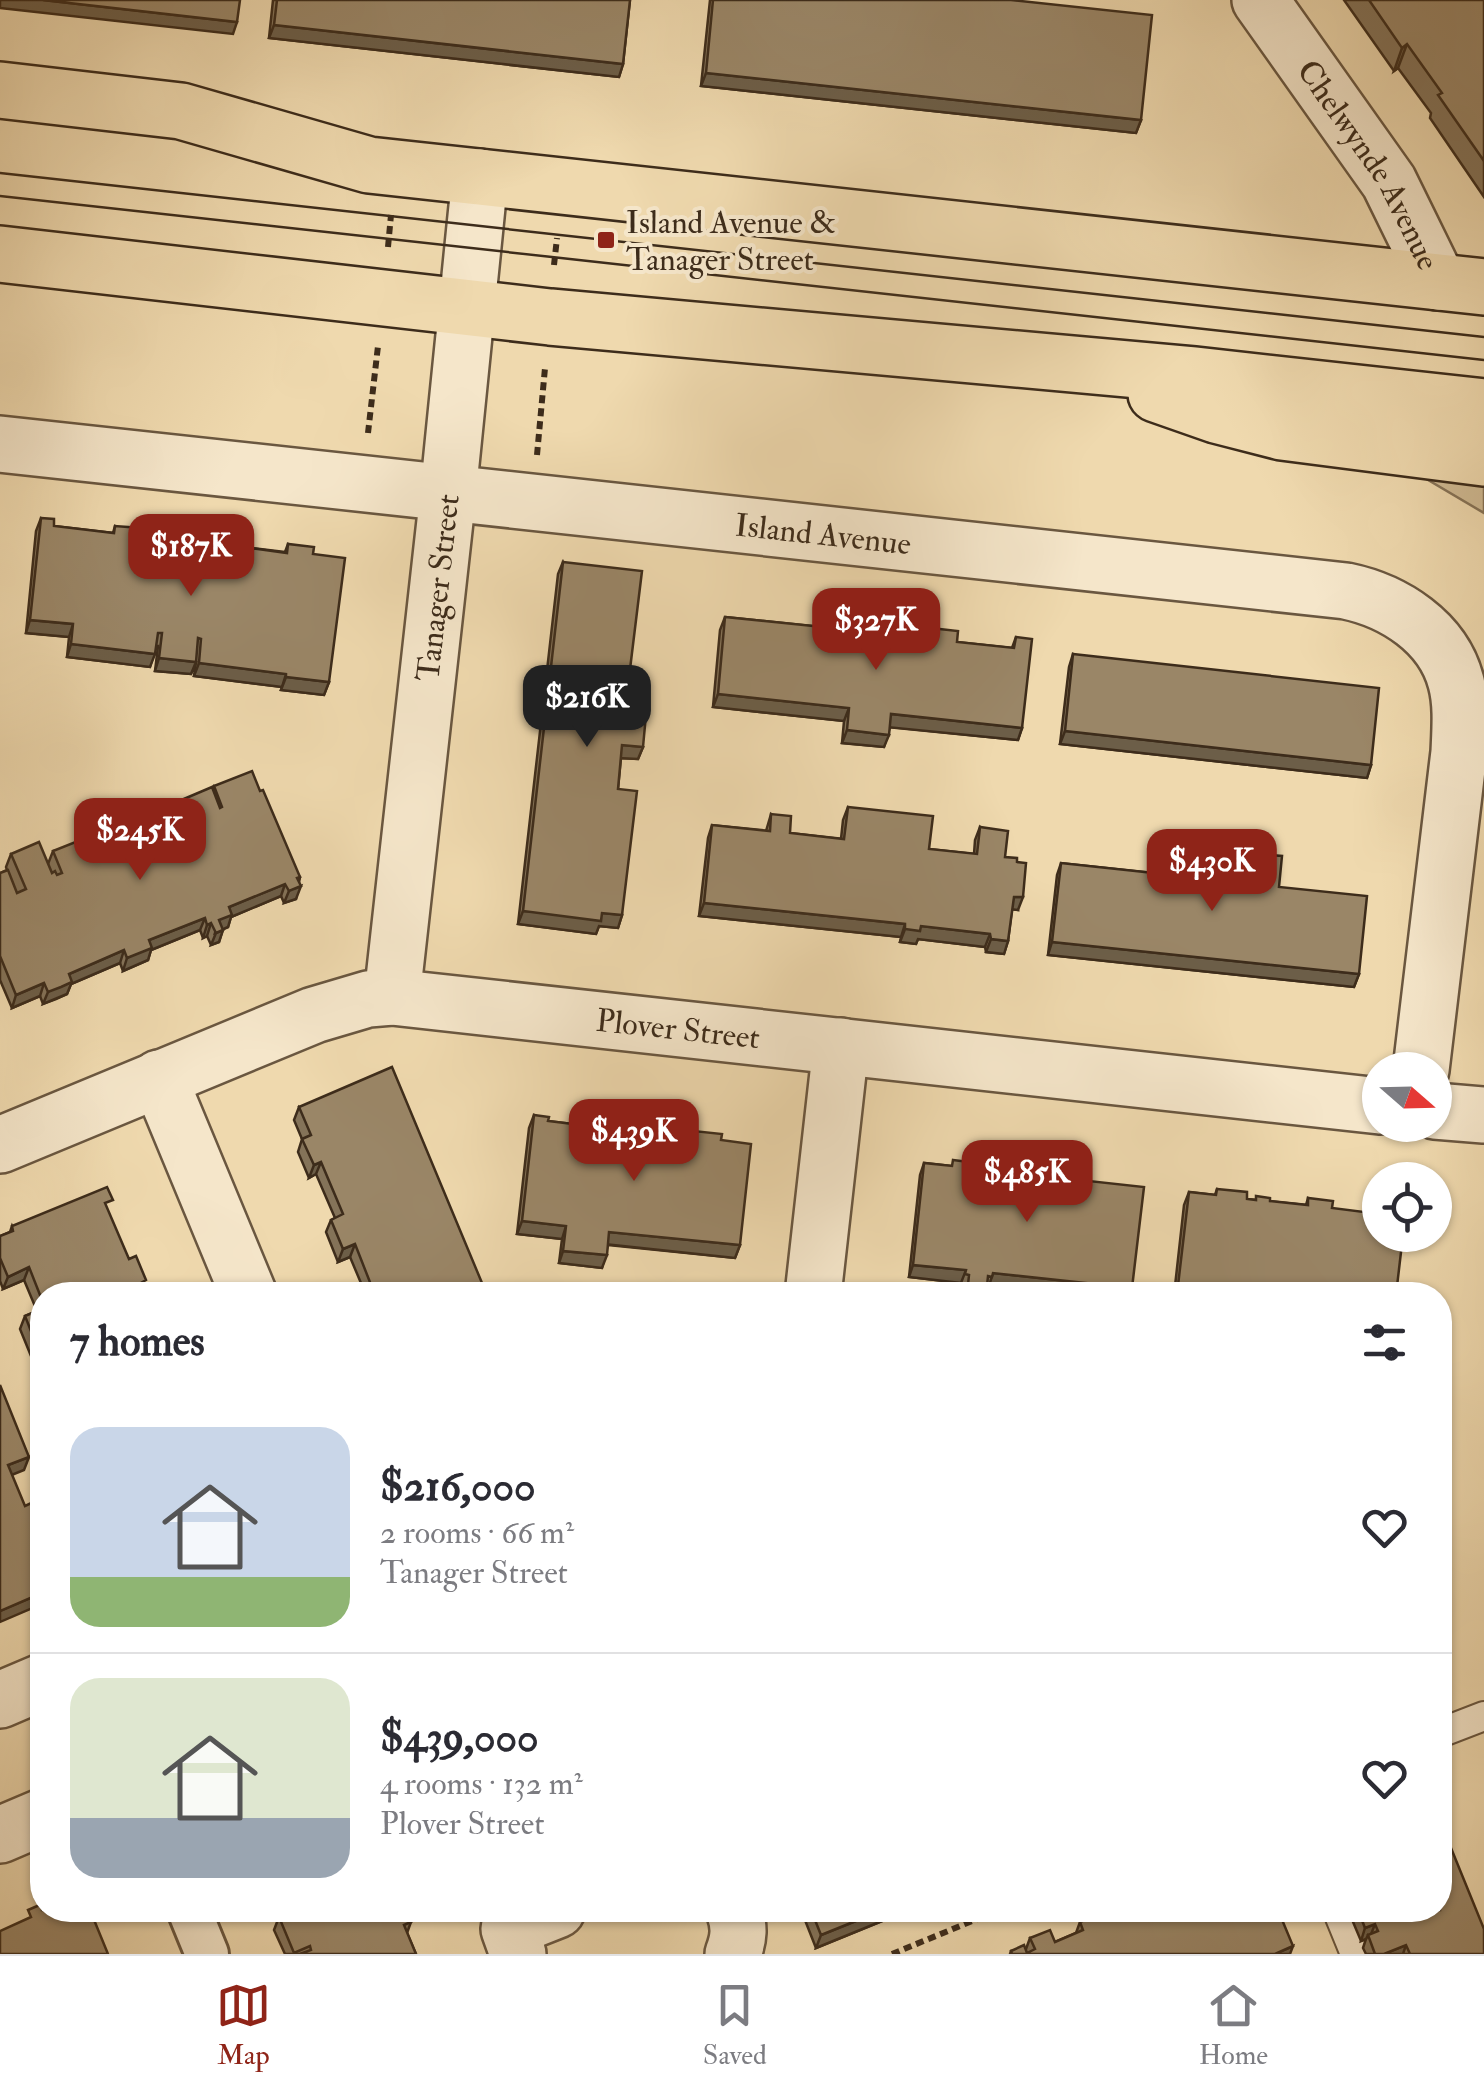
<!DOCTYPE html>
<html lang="en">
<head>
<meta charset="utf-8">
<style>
  :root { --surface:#fff; --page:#f7f7f7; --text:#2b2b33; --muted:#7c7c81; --line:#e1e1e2; --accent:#8f2418 }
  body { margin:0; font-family:"IM FELL Double Pica",serif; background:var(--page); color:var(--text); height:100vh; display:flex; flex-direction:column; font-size:38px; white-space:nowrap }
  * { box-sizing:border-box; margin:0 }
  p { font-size:32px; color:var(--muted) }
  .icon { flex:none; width:55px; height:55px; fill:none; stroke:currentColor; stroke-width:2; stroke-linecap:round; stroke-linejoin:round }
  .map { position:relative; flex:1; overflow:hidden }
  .side { position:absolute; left:30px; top:1282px; width:1422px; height:640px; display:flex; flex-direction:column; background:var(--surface); border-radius:40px; box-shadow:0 2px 8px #0004 }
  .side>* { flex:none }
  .needle { width:65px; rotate:110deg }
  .controls { position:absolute; left:1362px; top:1052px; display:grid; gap:20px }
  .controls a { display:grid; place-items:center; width:90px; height:90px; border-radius:50%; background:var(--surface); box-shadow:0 2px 8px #0004; font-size:50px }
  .price { position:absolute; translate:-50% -85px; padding:0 22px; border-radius:20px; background:var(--accent); color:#fff; font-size:32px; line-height:65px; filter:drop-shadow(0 2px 5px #0008) }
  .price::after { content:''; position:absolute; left:50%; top:60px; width:30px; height:22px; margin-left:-15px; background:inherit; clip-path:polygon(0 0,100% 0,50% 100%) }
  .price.current { background:#222; color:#fff }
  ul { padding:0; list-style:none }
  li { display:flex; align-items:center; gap:30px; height:250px; padding:0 40px }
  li+li { border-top:2px solid var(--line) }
  li span { display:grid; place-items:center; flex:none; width:280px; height:200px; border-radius:30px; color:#555 }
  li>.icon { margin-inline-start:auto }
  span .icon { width:120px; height:120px; fill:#fffc; stroke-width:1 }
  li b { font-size:42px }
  h2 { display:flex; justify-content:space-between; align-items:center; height:120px; padding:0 40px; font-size:42px }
  .menu { display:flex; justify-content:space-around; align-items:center; height:140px; border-top:2px solid var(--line); background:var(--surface); font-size:28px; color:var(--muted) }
  .menu a { display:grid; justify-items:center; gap:5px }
  .menu .current { color:var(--accent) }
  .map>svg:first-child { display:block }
  .green { fill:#d1bc95; stroke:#877458; stroke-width:2.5 }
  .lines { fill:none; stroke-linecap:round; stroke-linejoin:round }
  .service-casing { stroke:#6a5740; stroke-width:32 }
  .pedestrian-casing { stroke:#6a5740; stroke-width:48 }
  .minor-casing { stroke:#6a5740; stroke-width:60 }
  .primary-casing { stroke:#3d2c1b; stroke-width:60 }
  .path { stroke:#3d2c1b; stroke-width:6; stroke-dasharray:8 5; stroke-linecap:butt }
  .service { stroke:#f5e6ca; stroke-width:28 }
  .pedestrian { stroke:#f5e6ca; stroke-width:42 }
  .minor { stroke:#f5e6ca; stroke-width:55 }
  .primary { stroke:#efd9ae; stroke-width:55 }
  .tram { stroke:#3d2c1b; stroke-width:2.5 }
  .wall { fill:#847359; stroke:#3d2c1b; stroke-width:2.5 }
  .shaded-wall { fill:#6c5e48; stroke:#3d2c1b; stroke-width:2.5 }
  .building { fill:#9a8667; stroke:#3d2c1b; stroke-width:2.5 }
  .poi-dot { fill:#8f2418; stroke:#f5e6ca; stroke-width:4 }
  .labels { text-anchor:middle; stroke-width:8; stroke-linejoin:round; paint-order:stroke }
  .street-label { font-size:32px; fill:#3d2c1b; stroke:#f5e6ca }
  .poi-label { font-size:32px; fill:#3d2c1b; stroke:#f5e6ca; text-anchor:start }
</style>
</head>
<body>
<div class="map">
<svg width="1484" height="1954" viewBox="0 0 1484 1954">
  <rect width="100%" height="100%" fill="#efd9ae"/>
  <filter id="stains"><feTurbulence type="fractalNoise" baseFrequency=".002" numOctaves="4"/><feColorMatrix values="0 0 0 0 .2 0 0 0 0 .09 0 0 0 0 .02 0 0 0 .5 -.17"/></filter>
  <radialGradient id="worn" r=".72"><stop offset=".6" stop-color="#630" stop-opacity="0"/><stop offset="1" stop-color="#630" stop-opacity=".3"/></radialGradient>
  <polygon class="green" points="1352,435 1484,441 1484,513"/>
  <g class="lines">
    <defs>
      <g id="service">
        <polyline points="1440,1733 1484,1716"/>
        <polyline points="1337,1910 1355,1954"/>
      </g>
      <polyline id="pedestrian" points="189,1910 207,1954"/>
      <g id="minor">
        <path id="s1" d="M1260,0L1389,182L1438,282"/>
        <path id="s2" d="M0,444L1346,591C1394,601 1443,632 1456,682C1462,704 1460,729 1459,752L1421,1070"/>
        <path id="s3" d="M392,997L448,494L480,177"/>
        <polyline points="159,1078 249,1295"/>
        <polyline points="1435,1111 1484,1115"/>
        <path id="s4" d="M0,1145L314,1015L368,999L392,997L1380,1106"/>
        <polyline points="813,1295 841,1046"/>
        <polyline points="0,1700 42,1682"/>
        <polyline points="0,1835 42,1817"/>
        <polyline points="518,1954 509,1929 557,1910"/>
        <path d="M733,1954C739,1938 740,1927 734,1910"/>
      </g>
      <g id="primary">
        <polyline points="0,90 181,111 369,165 1484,287"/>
        <polyline points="0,254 550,317 1194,375 1484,407"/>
        <polyline points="1156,394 1216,415 1282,432 1484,458"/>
      </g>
    </defs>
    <use href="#service" class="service-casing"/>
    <use href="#pedestrian" class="pedestrian-casing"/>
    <use href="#minor" class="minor-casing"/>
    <use href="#primary" class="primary-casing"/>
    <g class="path">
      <polyline points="388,247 391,215"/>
      <polyline points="554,265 557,238"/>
      <polyline points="368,433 378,346"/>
      <polyline points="537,455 545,368"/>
      <polyline points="892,1954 999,1910"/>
    </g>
    <use href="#service" class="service"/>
    <use href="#pedestrian" class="pedestrian"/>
    <use href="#minor" class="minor"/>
    <use href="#primary" class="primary"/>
    <g class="tram">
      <polyline points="0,173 1484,337"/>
      <polyline points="0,196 1484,360"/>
    </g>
  </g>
  <g class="wall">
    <polygon points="273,0 630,0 623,64 619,77 269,38"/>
    <polygon points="710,0 1011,0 1141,120 1136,133 701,86"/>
    <polygon points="1344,0 1484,0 1484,197 1430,118 1431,113 1398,68 1394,71"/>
    <polygon points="41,518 54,526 113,533 115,526 140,536 199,542 202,535 227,545 285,552 288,544 313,554 329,682 324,695 281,690 282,687 194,676 196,662 191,674 155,671 158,646 156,646 150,667 67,657 69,637 26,633 36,531"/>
    <polygon points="563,562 626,702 643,747 638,759 621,758 618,789 622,915 618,928 599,926 596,934 518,924 558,574"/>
    <polygon points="725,617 926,638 930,628 957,642 1012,648 1016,637 1022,728 1018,740 890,727 884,747 842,743 844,721 713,707 720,630"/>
    <polygon points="1073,654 1371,765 1367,778 1060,744 1069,667"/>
    <polygon points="214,786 300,877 296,899 284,903 281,896 231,917 228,927 223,929 219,942 211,945 207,936 203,938 200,930 151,950 148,960 123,971 120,963 71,984 67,994 56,999 43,1004 40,996 12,1008 0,980 0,873 7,870 6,867 11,854 48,864 53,851 90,843 93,837 131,825 133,819 171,807 172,804 212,789"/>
    <polygon points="848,807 929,849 974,854 975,840 980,827 1005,857 1018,910 1012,909 1008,941 1004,954 986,952 985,947 918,939 916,944 900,942 901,937 699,916 708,838 712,825 766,831 771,814 790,833 841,839 843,820"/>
    <polygon points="1194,852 1279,887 1359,974 1354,987 1048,955 1057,875 1061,863 1189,877 1190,864"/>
    <polygon points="299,1107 487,1295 366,1295 350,1257 338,1262 326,1232 331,1220 335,1218 316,1174 309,1178 298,1152 302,1139 294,1120"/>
    <polygon points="534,1115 548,1121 605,1128 607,1121 635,1131 692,1138 694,1131 721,1140 740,1245 735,1258 608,1245 602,1268 559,1263 562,1239 517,1234 529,1128"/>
    <polygon points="924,1163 1070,1179 1132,1288 1130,1295 1074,1295 989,1286 984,1295 964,1295 965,1287 961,1287 961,1283 909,1277 920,1175"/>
    <polygon points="1217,1189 1247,1199 1306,1205 1308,1198 1332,1208 1396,1295 1174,1295 1184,1205 1189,1192 1215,1195"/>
    <polygon points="12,1226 42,1295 42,1383 20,1329 25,1316 37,1311 24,1280 3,1289 0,1281 0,1236 10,1232"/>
    <polygon points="286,1910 406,1910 411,1922 407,1933 416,1954 285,1954 274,1930 279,1917 287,1913"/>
    <polygon points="801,1910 909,1910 816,1948"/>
    <polygon points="1348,1910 1440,1910 1484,1954 1366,1954 1363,1948 1366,1939 1361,1941"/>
    <polygon points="1107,1920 1290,1954 1010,1954 1011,1951 1026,1949 1030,1938 1055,1942 1076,1933 1080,1922"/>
  </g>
  <g class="shaded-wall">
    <polygon points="0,0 43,0 237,22 233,34 0,8"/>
    <polygon points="274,25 623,64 619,77 269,38"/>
    <polygon points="1407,44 1398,68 1394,71 1402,48"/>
    <polygon points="706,73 1141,120 1136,133 701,86"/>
    <polygon points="30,620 73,624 69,637 26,633"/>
    <polygon points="71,644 155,654 150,667 67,657"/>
    <polygon points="159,658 196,662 191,674 155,671"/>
    <polygon points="199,663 286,674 282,687 194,676"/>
    <polygon points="286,677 329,682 324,695 281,690"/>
    <polygon points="718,694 849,708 844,721 713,707"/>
    <polygon points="891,714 1022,728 1018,740 886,727"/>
    <polygon points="847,730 889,735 884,747 842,743"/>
    <polygon points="1065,731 1371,765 1367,778 1060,744"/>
    <polygon points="622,745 643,747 638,759 618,758"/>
    <polygon points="300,877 296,888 301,886 296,899 284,903 289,891"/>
    <polygon points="285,884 281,896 231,917 228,927 215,933 219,920 229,907"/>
    <polygon points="1014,897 1023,897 1018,910 1009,909"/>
    <polygon points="704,903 905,924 901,937 699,916"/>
    <polygon points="523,911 602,913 622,915 618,928 599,926 596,934 518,924"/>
    <polygon points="205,918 200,930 151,950 148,960 123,971 127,958 149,940"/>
    <polygon points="211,923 207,936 203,938 207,925"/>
    <polygon points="921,926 990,934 985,947 918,939 916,944 900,942 905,929"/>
    <polygon points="223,930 219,942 211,945 216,933"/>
    <polygon points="991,939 1008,941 1004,954 986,952"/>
    <polygon points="1052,942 1359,974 1354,987 1048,955"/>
    <polygon points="124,950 120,963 71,984 67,994 43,1004 48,992 69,974"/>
    <polygon points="44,983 40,996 12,1008 16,995"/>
    <polygon points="321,1162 316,1174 309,1178 314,1165"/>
    <polygon points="522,1221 566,1226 562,1239 517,1234"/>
    <polygon points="609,1232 740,1245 735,1258 604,1244"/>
    <polygon points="355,1244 350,1257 338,1262 343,1249"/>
    <polygon points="563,1251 607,1255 602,1268 559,1263"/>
    <polygon points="913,1265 966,1270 961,1283 909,1277"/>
    <polygon points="29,1267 24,1280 3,1289 8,1277"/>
    <polygon points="993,1273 1132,1288 1130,1295 1074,1295 989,1286"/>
    <polygon points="968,1285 987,1286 984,1295 964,1295"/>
    <polygon points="29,1457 24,1470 4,1478 8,1465"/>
    <polygon points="42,1593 42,1604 0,1622 0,1611"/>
    <polygon points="883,1910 909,1910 816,1948 821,1935"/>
    <polygon points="1375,1924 1370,1937 1368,1935 1366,1939 1361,1941 1365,1928"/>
    <polygon points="1406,1945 1403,1954 1384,1954"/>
    <polygon points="1293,1946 1290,1954 1275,1954"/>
  </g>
  <g class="building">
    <polygon points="43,0 240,0 237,22"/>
    <polygon points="277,0 630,0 623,64 274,25"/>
    <polygon points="713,0 1011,0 1152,15 1141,120 706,73"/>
    <polygon points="1369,0 1484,0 1484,161 1438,95 1442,93 1407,44 1402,48"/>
    <polygon points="41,518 54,519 54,526 114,533 115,526 141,528 140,536 201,542 202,535 228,538 227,545 287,553 288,544 314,547 313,554 345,558 329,682 286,677 286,674 199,663 201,639 198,638 196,662 159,658 162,633 158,633 155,654 71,644 73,624 30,620"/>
    <polygon points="563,562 642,571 626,702 647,704 643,747 622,745 618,789 637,791 622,915 602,913 601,921 523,911"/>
    <polygon points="725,617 929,638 930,628 958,631 957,642 1014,648 1016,637 1032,639 1022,728 891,714 889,735 847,730 849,708 718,694"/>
    <polygon points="1073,654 1379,688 1371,765 1065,731"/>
    <polygon points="252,771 260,791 263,790 300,877 297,878 301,886 289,891 285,884 229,907 232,915 219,920 223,930 216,933 211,923 207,925 205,918 149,940 152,948 127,958 124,950 69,974 72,982 61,987 48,992 44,983 16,995 0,956 0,873 8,870 17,893 26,889 11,854 39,842 52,873 55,871 57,875 62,873 53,851 88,837 97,858 100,857 93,837 130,821 137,841 142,840 133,819 170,805 181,830 182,830 172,804 212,787 220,808 222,807 214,786"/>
    <polygon points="848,807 933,816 929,849 977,854 980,827 1008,831 1005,857 1017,858 1017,862 1026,863 1023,897 1014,897 1008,941 991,939 990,934 921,926 920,931 905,929 905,924 704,903 712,825 770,831 771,814 791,816 790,833 844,839"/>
    <polygon points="1194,852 1238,856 1239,852 1282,856 1279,887 1367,896 1359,974 1052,942 1061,863 1192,877"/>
    <polygon points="392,1067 487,1295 375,1295 355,1244 343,1249 331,1220 343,1214 321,1162 314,1165 302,1139 311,1135 299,1107"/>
    <polygon points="534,1115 549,1117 548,1121 606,1128 607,1121 636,1124 635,1131 693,1138 694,1131 722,1134 721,1140 751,1144 740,1245 609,1232 607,1255 563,1251 566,1226 522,1221"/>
    <polygon points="953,1160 985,1164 985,1170 1038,1176 1039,1171 1055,1172 1071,1174 1070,1179 1144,1187 1132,1288 993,1273 992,1277 988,1276 987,1286 968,1285 969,1275 965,1274 966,1270 913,1265 924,1163 952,1166"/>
    <polygon points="107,1187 113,1200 105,1203 129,1259 136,1256 146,1280 139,1284 144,1295 42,1295 42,1300 29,1267 8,1277 0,1258 0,1236 13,1231 12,1226"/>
    <polygon points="1217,1189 1247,1192 1247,1199 1256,1200 1256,1196 1270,1198 1270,1201 1308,1205 1308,1198 1333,1201 1332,1208 1380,1214 1380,1235 1403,1235 1396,1295 1189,1295 1177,1294 1189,1192 1216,1195"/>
    <polygon points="42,1309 42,1359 25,1316"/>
    <polygon points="0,1385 29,1457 8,1465 25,1506 42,1498 42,1593 0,1611"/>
    <polygon points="1440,1821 1484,1929 1484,1954 1410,1954 1406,1945 1384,1954 1375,1954 1368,1935 1378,1931 1375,1924 1365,1928 1358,1910 1440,1910"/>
    <polygon points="42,1904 42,1910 90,1910 108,1954 0,1954 0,1931 31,1917 28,1910"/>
    <polygon points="295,1910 406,1910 411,1922 404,1925 416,1954 300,1954 311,1950 310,1946 294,1953 279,1917"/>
    <polygon points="811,1910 883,1910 821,1935"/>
    <polygon points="1130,1910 1278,1910 1293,1946 1275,1954 1012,1954 1011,1951 1024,1945 1027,1953 1035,1949 1030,1938 1050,1930 1055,1942 1083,1930 1080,1922 1104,1912 1107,1920"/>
  </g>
  <rect class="poi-dot" x="596" y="230" width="20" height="20" rx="5"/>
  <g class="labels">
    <g class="street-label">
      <text dy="11" stroke="none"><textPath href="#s1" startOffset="198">Chelwynde Avenue</textPath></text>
      <text dy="11" stroke="none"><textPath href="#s2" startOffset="828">Island Avenue</textPath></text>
      <text dy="11" stroke="none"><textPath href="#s3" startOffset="412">Tanager Street</textPath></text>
      <text dy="11" stroke="none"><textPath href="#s4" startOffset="708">Plover Street</textPath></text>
    </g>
    <g class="poi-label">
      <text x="626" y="233">Island Avenue &amp;<tspan x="626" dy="37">Tanager Street</tspan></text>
    </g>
  </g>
  <rect width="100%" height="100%" filter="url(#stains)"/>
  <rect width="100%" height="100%" fill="url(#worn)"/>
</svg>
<div class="controls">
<a><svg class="needle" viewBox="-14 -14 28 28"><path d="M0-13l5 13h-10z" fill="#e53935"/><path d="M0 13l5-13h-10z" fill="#7c7c81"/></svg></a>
<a><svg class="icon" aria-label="locate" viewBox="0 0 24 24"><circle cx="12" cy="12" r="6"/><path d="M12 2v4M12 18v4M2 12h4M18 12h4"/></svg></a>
</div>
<b class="price" style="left:191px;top:599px">$187K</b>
<b class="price" style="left:876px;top:673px">$327K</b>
<b class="price current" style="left:587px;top:750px">$216K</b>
<b class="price" style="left:140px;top:883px">$245K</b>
<b class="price" style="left:1212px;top:914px">$430K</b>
<b class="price" style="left:634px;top:1184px">$439K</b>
<b class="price" style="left:1027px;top:1225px">$485K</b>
<section class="side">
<h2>7 homes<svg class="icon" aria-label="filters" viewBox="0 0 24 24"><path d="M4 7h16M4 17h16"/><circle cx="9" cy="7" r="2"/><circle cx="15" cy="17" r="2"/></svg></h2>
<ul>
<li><span style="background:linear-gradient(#c9d6e8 75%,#8fb573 0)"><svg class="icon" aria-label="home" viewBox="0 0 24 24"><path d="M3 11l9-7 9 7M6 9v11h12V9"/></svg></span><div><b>$216,000</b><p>2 rooms · 66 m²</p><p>Tanager Street</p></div><svg class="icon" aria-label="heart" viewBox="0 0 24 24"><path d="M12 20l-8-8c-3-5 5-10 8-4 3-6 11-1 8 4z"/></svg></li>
<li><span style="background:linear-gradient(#dfe7d0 70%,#9aa5b1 0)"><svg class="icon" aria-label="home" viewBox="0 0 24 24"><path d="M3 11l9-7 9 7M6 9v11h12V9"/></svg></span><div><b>$439,000</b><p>4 rooms · 132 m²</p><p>Plover Street</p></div><svg class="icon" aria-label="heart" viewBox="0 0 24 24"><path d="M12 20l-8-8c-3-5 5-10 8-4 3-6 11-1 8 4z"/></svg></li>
</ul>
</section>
</div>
<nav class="menu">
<a class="current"><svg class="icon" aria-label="map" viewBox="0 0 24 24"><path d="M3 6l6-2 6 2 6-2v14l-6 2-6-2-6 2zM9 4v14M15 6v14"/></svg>Map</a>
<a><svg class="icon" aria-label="saved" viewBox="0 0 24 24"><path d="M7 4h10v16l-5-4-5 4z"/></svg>Saved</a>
<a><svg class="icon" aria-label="home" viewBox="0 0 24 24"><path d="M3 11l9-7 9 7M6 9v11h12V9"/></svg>Home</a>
</nav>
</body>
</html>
